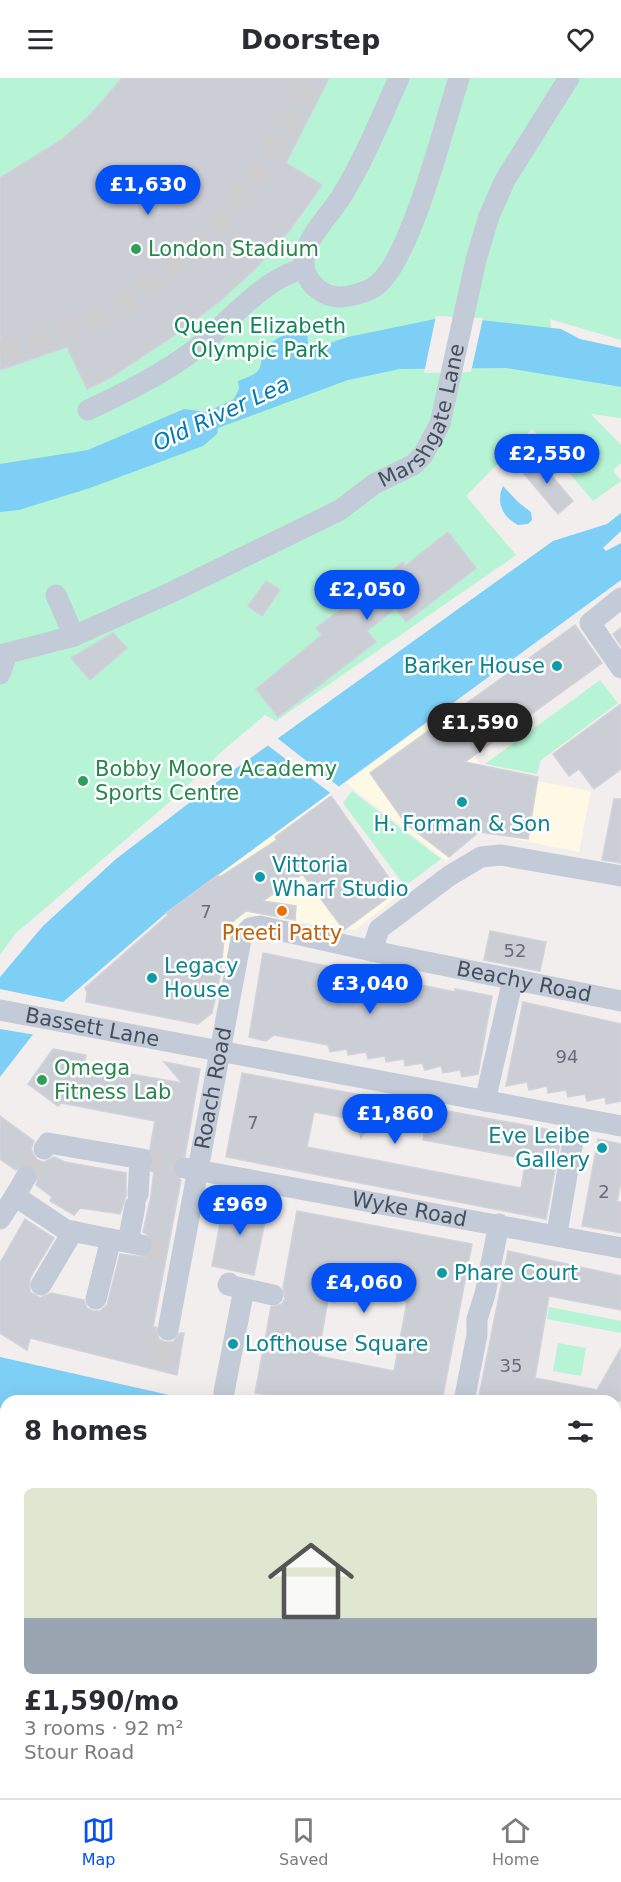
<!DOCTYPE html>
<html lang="en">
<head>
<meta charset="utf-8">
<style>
  :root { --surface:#fff; --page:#f7f7f7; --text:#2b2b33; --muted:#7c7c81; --line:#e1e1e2; --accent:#0451f4 }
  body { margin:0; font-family:"DejaVu Sans",sans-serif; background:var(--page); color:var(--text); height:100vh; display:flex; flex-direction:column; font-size:22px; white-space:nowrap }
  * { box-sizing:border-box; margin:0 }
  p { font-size:20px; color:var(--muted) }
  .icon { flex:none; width:33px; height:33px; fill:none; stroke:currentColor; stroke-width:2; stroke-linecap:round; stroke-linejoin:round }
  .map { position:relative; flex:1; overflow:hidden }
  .details { position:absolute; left:0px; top:1317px; width:621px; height:404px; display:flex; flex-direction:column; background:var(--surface); border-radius:18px 18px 0 0; box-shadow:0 6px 24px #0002 }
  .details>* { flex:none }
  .price { position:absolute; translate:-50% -51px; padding:0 14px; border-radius:21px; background:var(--accent); color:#fff; font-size:20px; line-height:39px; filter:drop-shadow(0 2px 3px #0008) }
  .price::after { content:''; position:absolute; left:50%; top:36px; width:18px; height:14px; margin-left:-9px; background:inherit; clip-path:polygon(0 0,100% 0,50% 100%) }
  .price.current { background:#222; color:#fff }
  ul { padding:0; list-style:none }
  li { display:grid; align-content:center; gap:12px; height:318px; padding:0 24px }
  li+li { border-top:2px solid var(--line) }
  li span { display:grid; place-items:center; height:186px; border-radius:9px; color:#555 }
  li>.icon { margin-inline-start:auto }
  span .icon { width:108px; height:108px; fill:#fffc; stroke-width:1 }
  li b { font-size:26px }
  h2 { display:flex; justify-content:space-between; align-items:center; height:72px; padding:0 24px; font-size:26px }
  header { display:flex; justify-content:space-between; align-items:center; height:78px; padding:0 24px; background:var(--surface); font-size:27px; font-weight:700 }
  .dock { display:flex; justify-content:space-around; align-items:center; height:84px; border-top:2px solid var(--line); background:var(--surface); font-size:16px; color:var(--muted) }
  .dock a { display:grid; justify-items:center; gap:3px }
  .dock .current { color:var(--accent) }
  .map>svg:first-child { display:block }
  .commercial { fill:#fef9e4 }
  .green { fill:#b6f4d5 }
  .water { fill:#7ecff6 }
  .pier { fill:#f1eeed }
  .building { fill:#ccced6; stroke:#d1d2da; stroke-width:1.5; fill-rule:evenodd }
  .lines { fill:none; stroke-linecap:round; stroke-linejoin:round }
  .minor-tunnel { stroke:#ceced0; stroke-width:21; stroke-dasharray:21 10; stroke-linecap:butt }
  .minor { stroke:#c2cbd7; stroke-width:21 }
  .leisure-dot { fill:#2e9e5b; stroke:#fff; stroke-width:2 }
  .culture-dot { fill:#0f9aa8; stroke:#fff; stroke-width:2 }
  .food-dot { fill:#e8710a; stroke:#fff; stroke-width:2 }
  .labels { text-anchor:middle; stroke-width:5; stroke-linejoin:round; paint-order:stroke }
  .number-label { font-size:18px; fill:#666e7b }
  .leisure-label { font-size:21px; fill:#27864d; stroke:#fff; text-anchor:start }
  .park-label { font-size:21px; fill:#0c8758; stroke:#fff }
  .street-label { font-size:21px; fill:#444e5d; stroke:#fff }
  .culture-label { font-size:21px; fill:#0d838f; stroke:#fff; text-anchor:start }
  .food-label { font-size:21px; fill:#c56008; stroke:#fff }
  .water-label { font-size:22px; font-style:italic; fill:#0079b4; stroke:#fff }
</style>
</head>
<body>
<header><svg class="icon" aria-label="menu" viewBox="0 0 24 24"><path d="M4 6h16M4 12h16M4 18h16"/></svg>Doorstep<svg class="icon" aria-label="heart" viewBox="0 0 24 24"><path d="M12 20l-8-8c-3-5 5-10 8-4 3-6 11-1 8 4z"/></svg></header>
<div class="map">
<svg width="621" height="1720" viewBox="0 0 621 1720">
  <rect width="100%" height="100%" fill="#f1eeed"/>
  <g class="commercial">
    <polygon points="443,633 481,687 537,703 591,713 579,774 479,754 446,783 346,705"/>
    <polygon points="330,716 402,815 355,852 248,837 234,855 225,900 221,898 166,835"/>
    <polygon points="0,1450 6,1453 6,1522 0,1530"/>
  </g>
  <g class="green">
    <polygon points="0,0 621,0 621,262 550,241 556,298 621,309 621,340 591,336 621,367 621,385 613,392 621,403 593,423 532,351 466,418 516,477 276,643 265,637 220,675 179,716 15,856 0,877"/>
    <polygon points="600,602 618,625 541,682 537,696 485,686"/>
    <polygon points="352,713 441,781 405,808 343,725"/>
    <polygon points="549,1229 621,1243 621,1255 547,1241"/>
    <polygon points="558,1265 586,1270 581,1298 553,1293"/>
  </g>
  <g class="water">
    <path d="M435,241H472L561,251L580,261L621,270V309L506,290L400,291L348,302L218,350L217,356L203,368L90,410L19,432L0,434V386L88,372L184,331L207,334L234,321L239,311L238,303C261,294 261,295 262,270L285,256L306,247L308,264L318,269L348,259Z"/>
    <path d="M503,408L518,424L531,434L532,442L528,446L518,447C502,439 496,424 503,408Z"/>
    <polygon points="621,435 621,453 603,470 606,473 621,465 621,502 166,835 48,937 0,999 0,899 43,848 116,781 210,709 553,463 607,446"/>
    <polygon points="0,1279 196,1323 6,1323 6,1332 0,1330"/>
  </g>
  <g class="pier">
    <polygon points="436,238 483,240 471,294 424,295"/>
    <polygon points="276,659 342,711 333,717 266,666"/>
    <polygon points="0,911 68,925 36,957 0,951"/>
  </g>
  <g class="building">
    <polygon points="122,0 329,0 286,85 322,107 290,152 256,190 220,223 178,255 108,301 87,311 67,269 0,292 0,100 61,62 90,37"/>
    <polygon points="536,379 573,423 558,436 521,392"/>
    <polygon points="448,454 476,490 406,544 396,530 367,553 376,564 278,639 256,611 322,557 316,550 403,484 405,488"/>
    <polygon points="266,503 280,512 262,538 248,528"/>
    <polygon points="575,547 602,585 465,684 538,699 528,761 479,754 449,779 406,746 370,695"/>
    <polygon points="621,550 621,568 613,556"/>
    <polygon points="113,555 127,570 90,602 71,580"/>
    <polygon points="621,626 621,691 594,711 579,691 569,698 553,676"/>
    <polygon points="331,718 398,812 344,852 301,794 301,797 263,823 296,828 295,842 246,833 225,850 221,893 212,935 198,946 86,924 87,914 85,910 168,837 166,835 218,797 220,799 277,762 275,759"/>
    <polygon points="614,721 621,721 621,785 602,782"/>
    <polygon points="490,853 546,864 540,893 484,882"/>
    <polygon points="263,875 455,914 455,911 492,918 478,996 462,999 460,992 443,995 441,988 425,992 422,985 405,988 404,981 386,984 385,978 368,981 366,974 348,977 347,971 330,974 328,967 274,957 266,963 249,959"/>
    <polygon points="523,924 621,946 621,1023 606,1026 605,1019 587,1023 585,1016 568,1019 566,1012 548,1015 547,1008 529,1012 527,1004 506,1008"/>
    <polygon points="53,971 86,977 84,988 182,1005 164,984 200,991 185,1078 176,1081 172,1088 173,1095 181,1102 153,1249 156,1249 159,1261 165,1264 173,1264 180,1255 184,1255 177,1297 30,1260 27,1272 0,1255 0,1185 25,1141 54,1160 30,1200 30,1214 40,1220 51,1215 84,1222 87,1230 93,1233 100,1233 107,1227 120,1176 145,1179 154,1169 150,1158 143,1154 151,1118 155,1083 150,1071 155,1043 61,1025 58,1028 28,1006"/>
    <path d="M242,995L562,1054L546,1141L226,1079ZM314,1034L356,1042L361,1060L371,1045L424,1054L423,1062L526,1081L521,1110L307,1069Z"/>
    <polygon points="0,1038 34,1063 31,1071 37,1082 44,1084 54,1079 65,1084 126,1095 126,1119 120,1136 80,1130 74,1137 50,1123 52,1119 36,1107 39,1098 33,1088 25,1086 16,1092 0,1081"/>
    <polygon points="598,1061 621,1066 621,1103 617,1124 621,1124 621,1155 582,1148"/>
    <polygon points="225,1119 268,1128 254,1197 212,1188"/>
    <path d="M297,1133L472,1166L442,1323H298L255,1315L271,1229L282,1226L285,1220L283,1210ZM338,1211L407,1224L394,1293L318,1278L328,1222L335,1224Z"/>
    <polygon points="508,1173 621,1198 621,1232 549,1218 535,1300 597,1312 621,1270 621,1323 478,1323"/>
  </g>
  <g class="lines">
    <g class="minor-tunnel">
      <path d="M0,274C40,259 82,248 119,227C205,176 273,92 309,0"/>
      <polyline points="142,1081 183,1090"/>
      <polyline points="26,1099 44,1071"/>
      <polyline points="141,1167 167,1172"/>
      <polyline points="161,1285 168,1252"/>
    </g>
    <g class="minor">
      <path d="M399,0C381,40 364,82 341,119C330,137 307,158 304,181C303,193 309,205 319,212C329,219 337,220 349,218C358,216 371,213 378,206C412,177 444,47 459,0"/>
      <path d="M88,332C124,315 161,297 193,273C227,247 263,199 304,191"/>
      <polyline points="56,517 74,558"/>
      <polyline points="621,520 590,545 621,590"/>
      <path id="s1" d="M0,577L74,558L172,514L340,432L374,406L413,387L423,377L440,346L476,182L489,138L505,102L569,0"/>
      <polyline points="0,596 7,576"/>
      <polyline points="372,873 379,851 449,798 481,779 501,777 621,798"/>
      <path id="s2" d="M0,932L621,1048"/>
      <polyline points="485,1023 513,901"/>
      <polyline points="44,1071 48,1065 142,1081"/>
      <path id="s3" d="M185,1090L621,1170"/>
      <polyline points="26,1099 15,1118 66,1152 141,1167"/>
      <polyline points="138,1117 140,1081"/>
      <polyline points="0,1141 15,1118"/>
      <polyline points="558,1149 575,1051"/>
      <polyline points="128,1164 135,1128"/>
      <polyline points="229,1205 228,1207 273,1217"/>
      <polyline points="41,1207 73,1153"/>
      <polyline points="96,1221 111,1161"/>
      <path id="s4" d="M168,1252L241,861L250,850L260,848L372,873L621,923"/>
      <polyline points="224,1314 244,1211"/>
      <polyline points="464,1323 477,1257 477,1241 485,1216 499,1146"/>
      <polyline points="615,1378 621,1379"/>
      <polyline points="0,1424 6,1427"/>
      <polyline points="0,1523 6,1515"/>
      <polyline points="0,1647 6,1640"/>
      <polyline points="0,1672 6,1683"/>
      <polyline points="25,1714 30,1720"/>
      <polyline points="227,1714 241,1720"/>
      <polyline points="558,1714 573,1720"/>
    </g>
  </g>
  <g class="leisure-dot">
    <circle cx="136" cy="171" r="6"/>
    <circle cx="83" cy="703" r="6"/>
    <circle cx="42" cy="1002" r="6"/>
  </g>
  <g class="culture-dot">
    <circle cx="557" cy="588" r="6"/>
    <circle cx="462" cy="724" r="6"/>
    <circle cx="260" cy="799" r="6"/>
    <circle cx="152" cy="900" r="6"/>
    <circle cx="602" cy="1070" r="6"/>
    <circle cx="442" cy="1195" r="6"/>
    <circle cx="233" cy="1266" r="6"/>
  </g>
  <circle class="food-dot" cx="282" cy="833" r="6"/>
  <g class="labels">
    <g class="number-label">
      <text x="206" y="840">7</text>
      <text x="515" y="879">52</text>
      <text x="567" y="985">94</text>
      <text x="253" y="1051">7</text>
      <text x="604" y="1120">2</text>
      <text x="511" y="1294">35</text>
    </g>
    <g class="leisure-label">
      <text x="148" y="178">London Stadium</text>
      <text x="95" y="698">Bobby Moore Academy<tspan x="95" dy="24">Sports Centre</tspan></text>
      <text x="54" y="997">Omega<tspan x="54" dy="24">Fitness Lab</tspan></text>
    </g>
    <g class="park-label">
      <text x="260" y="255">Queen Elizabeth<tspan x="260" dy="24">Olympic Park</tspan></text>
    </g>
    <g class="street-label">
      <text dy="7" stroke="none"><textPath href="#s1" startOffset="504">Marshgate Lane</textPath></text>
      <text dy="7" stroke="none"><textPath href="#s4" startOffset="692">Beachy Road</textPath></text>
      <text dy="7" stroke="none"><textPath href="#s2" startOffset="94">Bassett Lane</textPath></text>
      <text dy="7" stroke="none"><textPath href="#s4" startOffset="246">Roach Road</textPath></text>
      <text dy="7" stroke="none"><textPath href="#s3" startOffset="228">Wyke Road</textPath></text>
    </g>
    <g class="culture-label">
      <text x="545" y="595" text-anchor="end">Barker House</text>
      <text x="462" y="753" text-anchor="middle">H. Forman &amp; Son</text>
      <text x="272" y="794">Vittoria<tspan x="272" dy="24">Wharf Studio</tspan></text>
      <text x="164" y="895">Legacy<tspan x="164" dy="24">House</tspan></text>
      <text x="590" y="1065" text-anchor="end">Eve Leibe<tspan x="590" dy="24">Gallery</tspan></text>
      <text x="454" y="1202">Phare Court</text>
      <text x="245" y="1273">Lofthouse Square</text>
    </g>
    <g class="food-label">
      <text x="282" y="862">Preeti Patty</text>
    </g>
    <g class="water-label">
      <text transform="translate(221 335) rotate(-25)" y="8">Old River Lea</text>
    </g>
  </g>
</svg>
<b class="price" style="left:148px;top:138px">£1,630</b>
<b class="price" style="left:547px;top:407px">£2,550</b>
<b class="price" style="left:367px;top:543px">£2,050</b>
<b class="price current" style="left:480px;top:676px">£1,590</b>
<b class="price" style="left:370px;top:937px">£3,040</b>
<b class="price" style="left:395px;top:1067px">£1,860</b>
<b class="price" style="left:240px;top:1158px">£969</b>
<b class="price" style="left:364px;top:1236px">£4,060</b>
<section class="details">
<h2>8 homes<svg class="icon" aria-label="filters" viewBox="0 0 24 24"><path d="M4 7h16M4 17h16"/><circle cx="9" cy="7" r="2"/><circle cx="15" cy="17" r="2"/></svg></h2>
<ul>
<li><span style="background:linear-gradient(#dfe7d0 70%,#9aa5b1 0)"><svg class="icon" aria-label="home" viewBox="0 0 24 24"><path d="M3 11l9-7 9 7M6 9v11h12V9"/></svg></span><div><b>£1,590/mo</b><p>3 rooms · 92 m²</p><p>Stour Road</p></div></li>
</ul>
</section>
</div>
<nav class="dock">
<a class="current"><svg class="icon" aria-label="map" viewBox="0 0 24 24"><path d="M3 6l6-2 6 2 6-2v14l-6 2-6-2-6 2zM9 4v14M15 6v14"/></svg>Map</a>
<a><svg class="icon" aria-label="saved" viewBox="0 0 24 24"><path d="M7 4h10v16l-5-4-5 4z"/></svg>Saved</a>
<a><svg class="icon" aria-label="home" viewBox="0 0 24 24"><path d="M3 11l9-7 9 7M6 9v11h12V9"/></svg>Home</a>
</nav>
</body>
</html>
